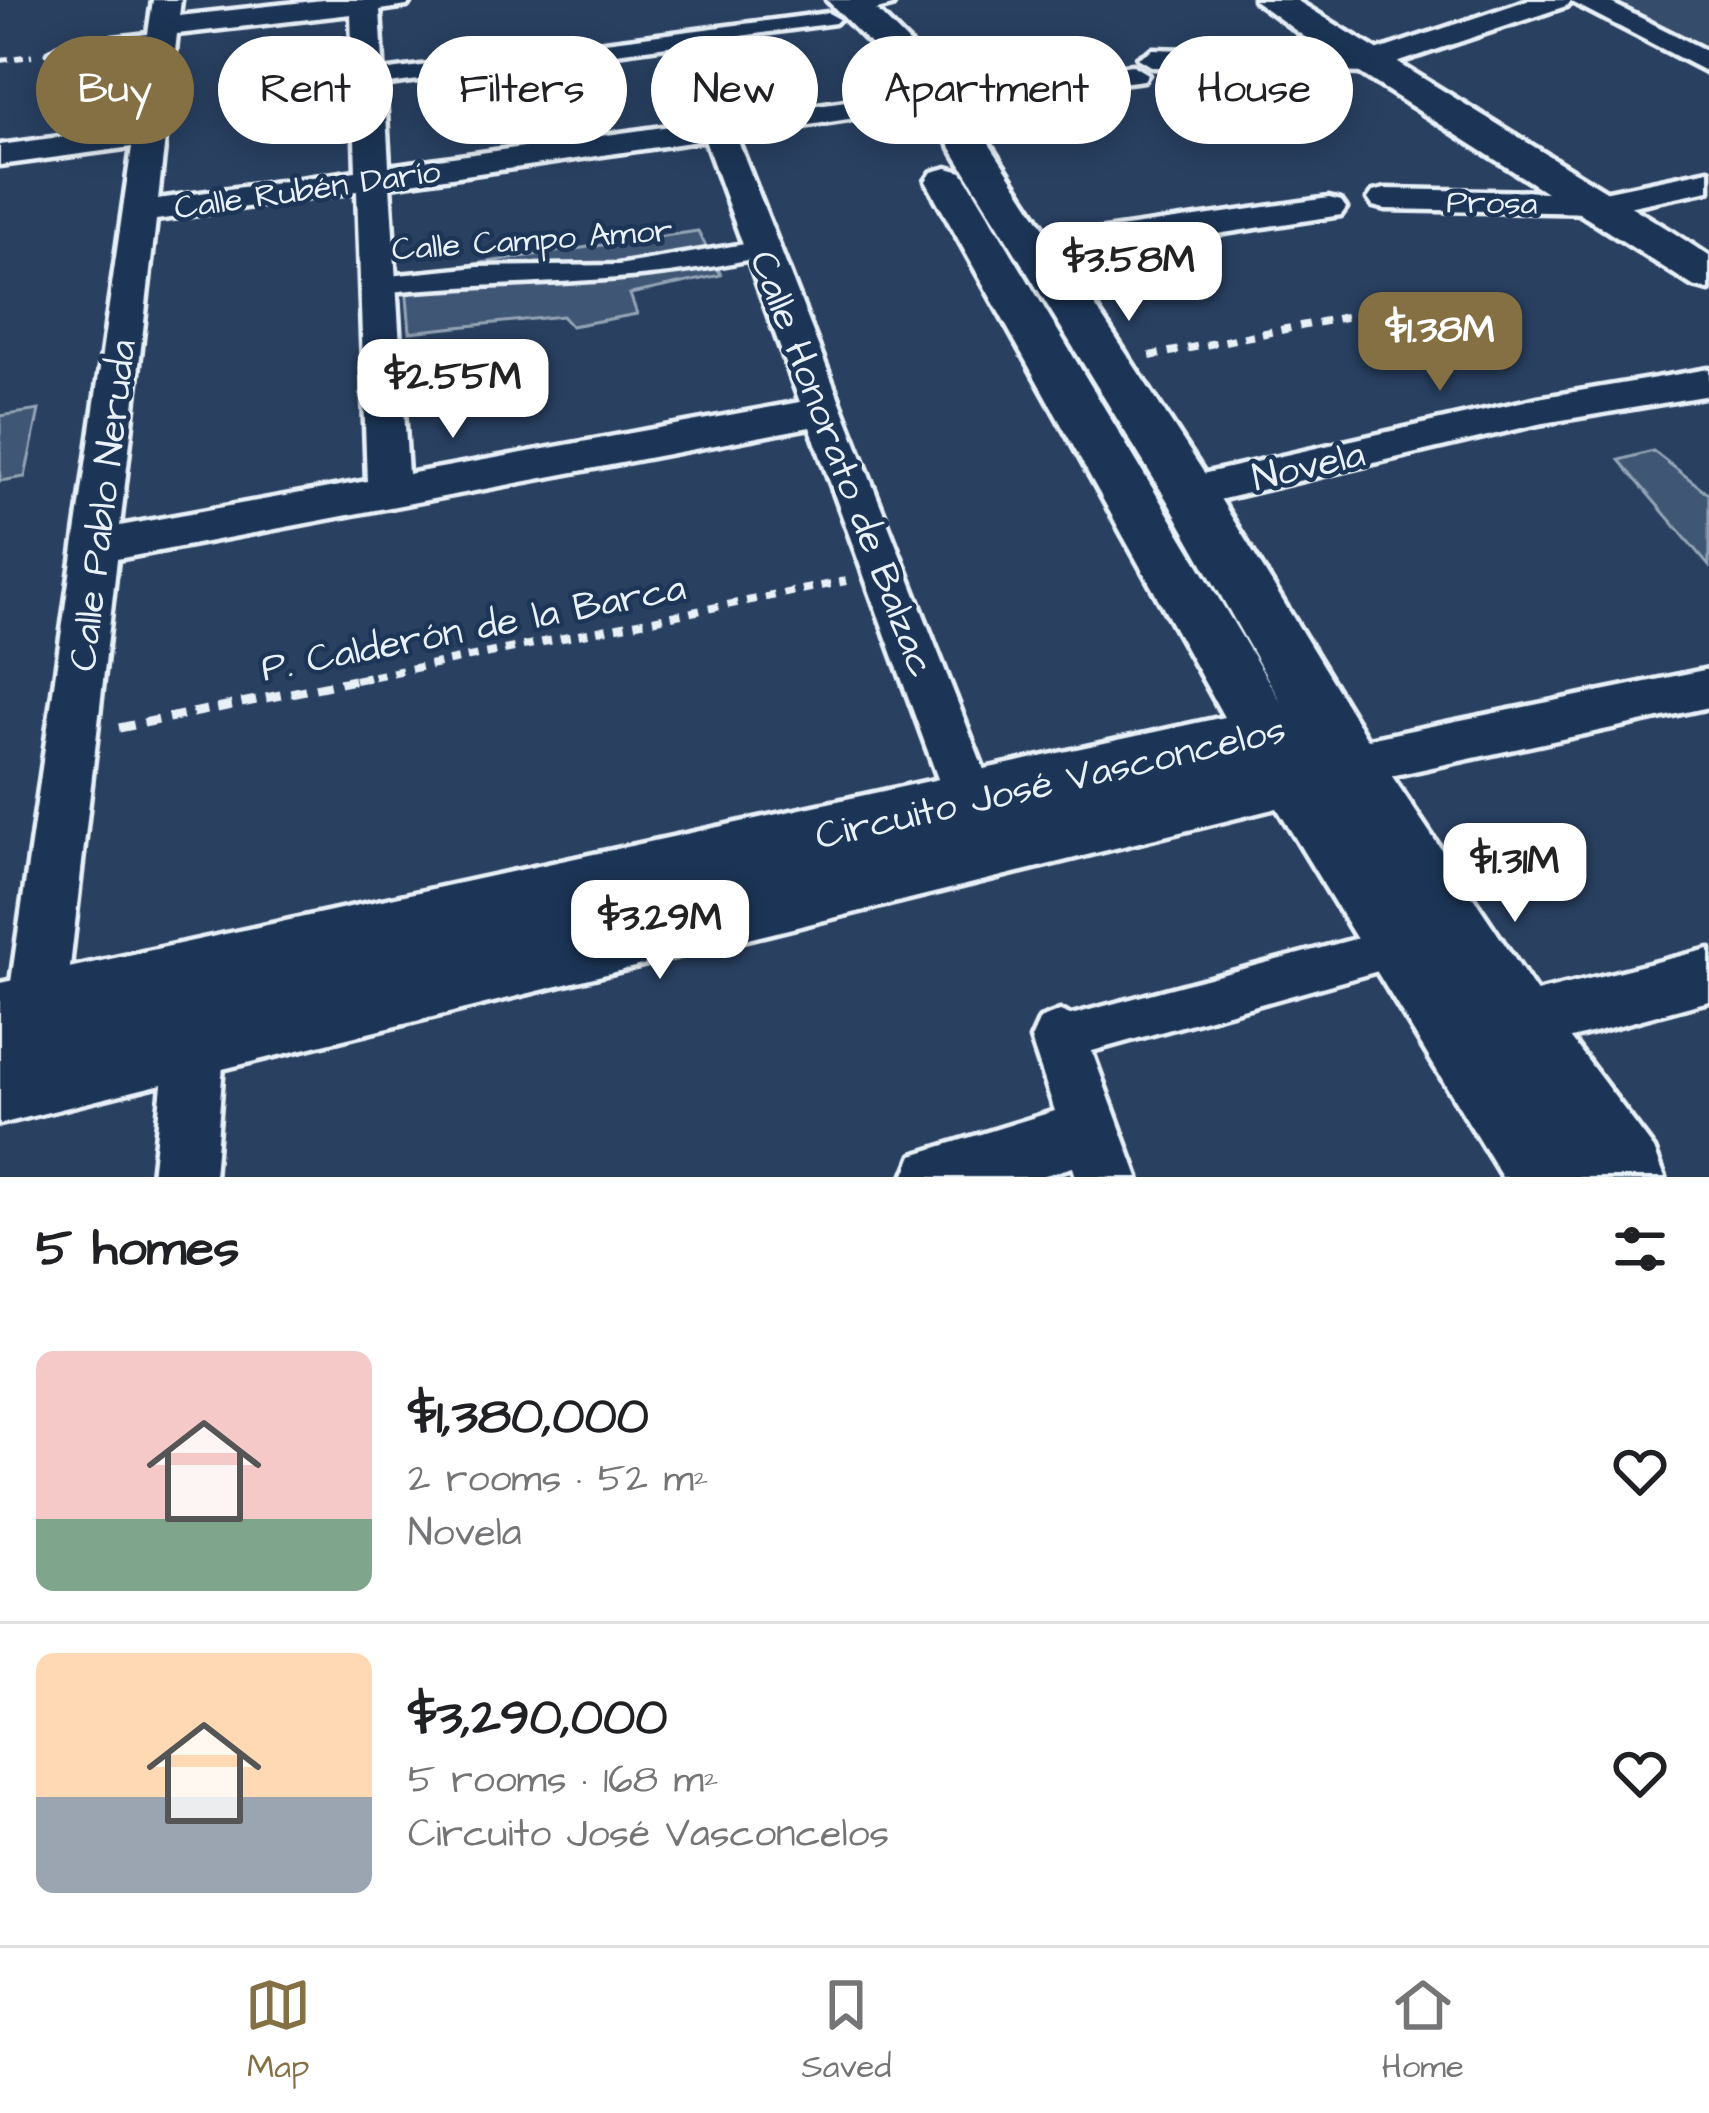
<!DOCTYPE html>
<html lang="en">
<head>
<meta charset="utf-8">
<style>
  :root { --surface:#fff; --page:#f2f2f2; --text:#202124; --muted:#757577; --line:#e0e0e0; --accent:#847042 }
  body { margin:0; font-family:"Architects Daughter",sans-serif; background:var(--page); color:var(--text); height:100vh; display:flex; flex-direction:column; font-size:45px; white-space:nowrap }
  * { box-sizing:border-box; margin:0 }
  p { font-size:39px; color:var(--muted) }
  .icon { flex:none; width:66px; height:66px; fill:none; stroke:currentColor; stroke-width:2; stroke-linecap:round; stroke-linejoin:round }
  .map { position:relative; height:1177px; overflow:hidden }
  .drawer { display:flex; flex-direction:column; background:var(--surface); flex:1 }
  .drawer>* { flex:none }
  .guide { position:absolute; left:36px; top:36px; width:1638px; height:108px; display:flex; gap:24px }
  .price { position:absolute; translate:-50% -102px; padding:0 27px; border-radius:24px; background:#fff; color:#222; font-size:39px; line-height:78px; filter:drop-shadow(0 3px 6px #0008) }
  .price::after { content:''; position:absolute; left:50%; top:72px; width:36px; height:27px; margin-left:-18px; background:inherit; clip-path:polygon(0 0,100% 0,50% 100%) }
  .price.active { background:var(--accent); color:#fff }
  ul { padding:0; list-style:none }
  li { display:flex; align-items:center; gap:36px; height:300px; padding:0 36px }
  li+li { border-top:3px solid var(--line) }
  li span { display:grid; place-items:center; flex:none; width:336px; height:240px; border-radius:18px; color:#555 }
  li>.icon { margin-inline-start:auto }
  span .icon { width:144px; height:144px; fill:#fffc; stroke-width:1 }
  li b { font-size:51px }
  h2 { display:flex; justify-content:space-between; align-items:center; height:144px; padding:0 36px; font-size:51px }
  .pill { padding:0 42px; border-radius:54px; background:var(--surface); box-shadow:0 6px 30px #0003; font-size:42px; line-height:108px }
  .pill.active { background:var(--accent); color:#fff }
  .dock { display:flex; justify-content:space-around; align-items:center; height:168px; border-top:3px solid var(--line); background:var(--surface); font-size:33px; color:var(--muted) }
  .dock a { display:grid; justify-items:center; gap:6px }
  .dock .active { color:var(--accent) }
  .map>svg:first-child { display:block }
  .built { fill:#364d6b }
  .green { fill:#415774; stroke:#94a4b6; stroke-width:3 }
  .lines { fill:none; stroke-linecap:round; stroke-linejoin:round }
  .pedestrian-casing { stroke:#e8f1f8; stroke-width:9 }
  .minor-casing { stroke:#e8f1f8; stroke-width:9 }
  .tertiary-casing { stroke:#e8f1f8; stroke-width:9 }
  .path-far2 { stroke:#e8f1f8; stroke-width:6; stroke-dasharray:9 6; stroke-linecap:butt }
  .path-far1 { stroke:#e8f1f8; stroke-width:8; stroke-dasharray:10 9; stroke-linecap:butt }
  .path { stroke:#e8f1f8; stroke-width:9; stroke-dasharray:15 10; stroke-linecap:butt }
  .pedestrian { fill:#1d3557; fill-rule:evenodd }
  .minor { fill:#1d3557; fill-rule:evenodd }
  .tertiary { fill:#1d3557; fill-rule:evenodd }
  .labels { text-anchor:middle; stroke-width:9; stroke-linejoin:round; paint-order:stroke }
  .far-street-label { font-size:33px; fill:#e8f1f8; stroke:#1d3557 }
  .street-label { font-size:39px; fill:#e8f1f8; stroke:#1d3557 }
</style>
</head>
<body>
<div class="map">
<svg width="1709" height="1177" viewBox="0 0 1709 1177">
  <rect width="100%" height="100%" fill="#294061"/>
  <filter id="ink" filterUnits="userSpaceOnUse"><feTurbulence type="fractalNoise" baseFrequency=".00833" numOctaves="2"/><feDisplacementMap in="SourceGraphic" scale="24" xChannelSelector="R" yChannelSelector="G"/><feConvolveMatrix kernelMatrix="1 2 1 2 8 2 1 2 1" color-interpolation-filters="sRGB"/></filter>
  <g filter="url(#ink)">
    <polygon class="built" points="1615,0 1709,0 1709,46"/>
    <g class="green">
      <polygon points="698,231 721,275 630,294 637,314 571,326 562,316 410,332 405,274"/>
      <polygon points="39,410 25,477 0,481 0,416"/>
      <polygon points="1653,451 1709,494 1709,566 1619,460"/>
    </g>
    <g class="lines">
      <defs>
        <g id="pedestrian">
          <polygon points="828,13 839,19 835,23 367,87 356,80 367,73"/>
          <path d="M763,241L772,244L776,249L772,254C643,287 510,280 378,293L365,285L378,277L479,267L618,265Z"/>
          <polygon points="1396,928 1410,934 1416,947 1410,960 1396,966 1060,1060 1045,1054 1039,1039 1045,1024 1060,1018"/>
        </g>
        <g id="minor">
          <path d="M153,0H181L179,16L323,0H411L407,6L380,10L389,166L902,93L913,95L918,102L913,109L902,111L736,136L995,798L988,813L970,820L952,813L945,798L810,427L117,559L65,1010L56,1029L36,1037L16,1029L7,1010L132,147L0,165V145L135,127L145,52L63,62L48,53L63,44L148,34ZM351,14L356,171L158,199L177,34ZM705,140L800,402L408,474L390,186ZM357,191L367,481L120,526L156,220Z"/>
          <polygon points="896,0 892,6 854,16 840,7 848,0"/>
          <polygon points="1528,0 1605,0 1709,52 1709,73 1570,1 1566,6 1367,73 1153,67 1138,58 1153,49 1364,55"/>
          <polygon points="1133,65 1148,74 1144,80 940,106 925,97 940,88"/>
          <polygon points="1709,170 1709,190 1599,213 1385,209 1373,206 1368,199 1373,192 1385,189 1599,193"/>
          <polygon points="1329,198 1341,201 1346,208 1341,215 1035,262 1022,259 1017,251 1022,243 1035,240"/>
          <polygon points="1709,369 1709,395 1538,424 1189,507 1174,503 1168,492 1174,481 1189,477 1538,398"/>
          <polygon points="1709,669 1709,707 1349,785 1331,779 1324,764 1331,749 1349,743"/>
          <polygon points="1709,949 1709,1001 1516,1053 1496,1045 1487,1025 1496,1005 1516,997"/>
          <polygon points="196,1011 216,1019 225,1039 214,1177 152,1177 167,1039 176,1019"/>
          <polygon points="1060,1011 1080,1019 1138,1177 1076,1177 1073,1167 1038,1177 904,1177 913,1155 1055,1111 1031,1039 1040,1019"/>
        </g>
        <g id="tertiary">
          <polygon points="827,0 866,0 950,84 1208,479 1371,745 1542,1000 1654,1149 1665,1177 1502,1177 1277,808 0,1124 0,983 1224,717 926,181 932,172 947,168 962,172 968,181 1282,704 1167,500 916,91"/>
          <polygon points="1254,0 1296,0 1671,231 1709,256 1709,290 1693,286 1313,43"/>
        </g>
      </defs>
      <use href="#pedestrian" class="pedestrian-casing"/>
      <use href="#minor" class="minor-casing"/>
      <use href="#tertiary" class="tertiary-casing"/>
      <polyline class="path-far2" points="0,60 32,56"/>
      <g class="path-far1">
        <polyline points="1150,356 1431,300"/>
        <polyline points="355,680 846,581"/>
      </g>
      <polyline class="path" points="119,728 369,677"/>
      <use href="#pedestrian" class="pedestrian"/>
      <use href="#minor" class="minor"/>
      <use href="#tertiary" class="tertiary"/>
    </g>
  </g>
  <g class="labels">
    <g class="far-street-label">
      <text transform="translate(307 188) rotate(-8)" y="12">Calle Rubén Darío</text>
      <text transform="translate(1492 201) rotate(1)" y="12">Prosa</text>
      <text transform="translate(532 238) rotate(-4)" y="12">Calle Campo Amor</text>
    </g>
    <g class="street-label">
      <text transform="translate(844 463) rotate(69)" y="14">Calle Honorato de Balzac</text>
      <text transform="translate(1308 464) rotate(-13)" y="14">Novela</text>
      <text transform="translate(101 505) rotate(-83)" y="14">Calle Pablo Neruda</text>
      <text transform="translate(473 626) rotate(-11)" y="14">P. Calderón de la Barca</text>
      <text transform="translate(1050 781) rotate(-13)" y="14">Circuito José Vasconcelos</text>
    </g>
  </g>
</svg>
<b class="price" style="left:1129px;top:324px">$3.58M</b>
<b class="price active" style="left:1440px;top:394px">$1.38M</b>
<b class="price" style="left:453px;top:441px">$2.55M</b>
<b class="price" style="left:1515px;top:925px">$1.31M</b>
<b class="price" style="left:660px;top:982px">$3.29M</b>
<div class="guide">
<a class="pill active">Buy</a>
<a class="pill">Rent</a>
<a class="pill">Filters</a>
<a class="pill">New</a>
<a class="pill">Apartment</a>
<a class="pill">House</a>
</div>
</div>
<section class="drawer">
<h2>5 homes<svg class="icon" aria-label="filters" viewBox="0 0 24 24"><path d="M4 7h16M4 17h16"/><circle cx="9" cy="7" r="2"/><circle cx="15" cy="17" r="2"/></svg></h2>
<ul>
<li><span style="background:linear-gradient(#f6c9c9 70%,#7fa58c 0)"><svg class="icon" aria-label="home" viewBox="0 0 24 24"><path d="M3 11l9-7 9 7M6 9v11h12V9"/></svg></span><div><b>$1,380,000</b><p>2 rooms · 52 m²</p><p>Novela</p></div><svg class="icon" aria-label="heart" viewBox="0 0 24 24"><path d="M12 20l-8-8c-3-5 5-10 8-4 3-6 11-1 8 4z"/></svg></li>
<li><span style="background:linear-gradient(#ffd9b3 60%,#9aa5b1 0)"><svg class="icon" aria-label="home" viewBox="0 0 24 24"><path d="M3 11l9-7 9 7M6 9v11h12V9"/></svg></span><div><b>$3,290,000</b><p>5 rooms · 168 m²</p><p>Circuito José Vasconcelos</p></div><svg class="icon" aria-label="heart" viewBox="0 0 24 24"><path d="M12 20l-8-8c-3-5 5-10 8-4 3-6 11-1 8 4z"/></svg></li>
</ul>
</section>
<nav class="dock">
<a class="active"><svg class="icon" aria-label="map" viewBox="0 0 24 24"><path d="M3 6l6-2 6 2 6-2v14l-6 2-6-2-6 2zM9 4v14M15 6v14"/></svg>Map</a>
<a><svg class="icon" aria-label="saved" viewBox="0 0 24 24"><path d="M7 4h10v16l-5-4-5 4z"/></svg>Saved</a>
<a><svg class="icon" aria-label="home" viewBox="0 0 24 24"><path d="M3 11l9-7 9 7M6 9v11h12V9"/></svg>Home</a>
</nav>
</body>
</html>
